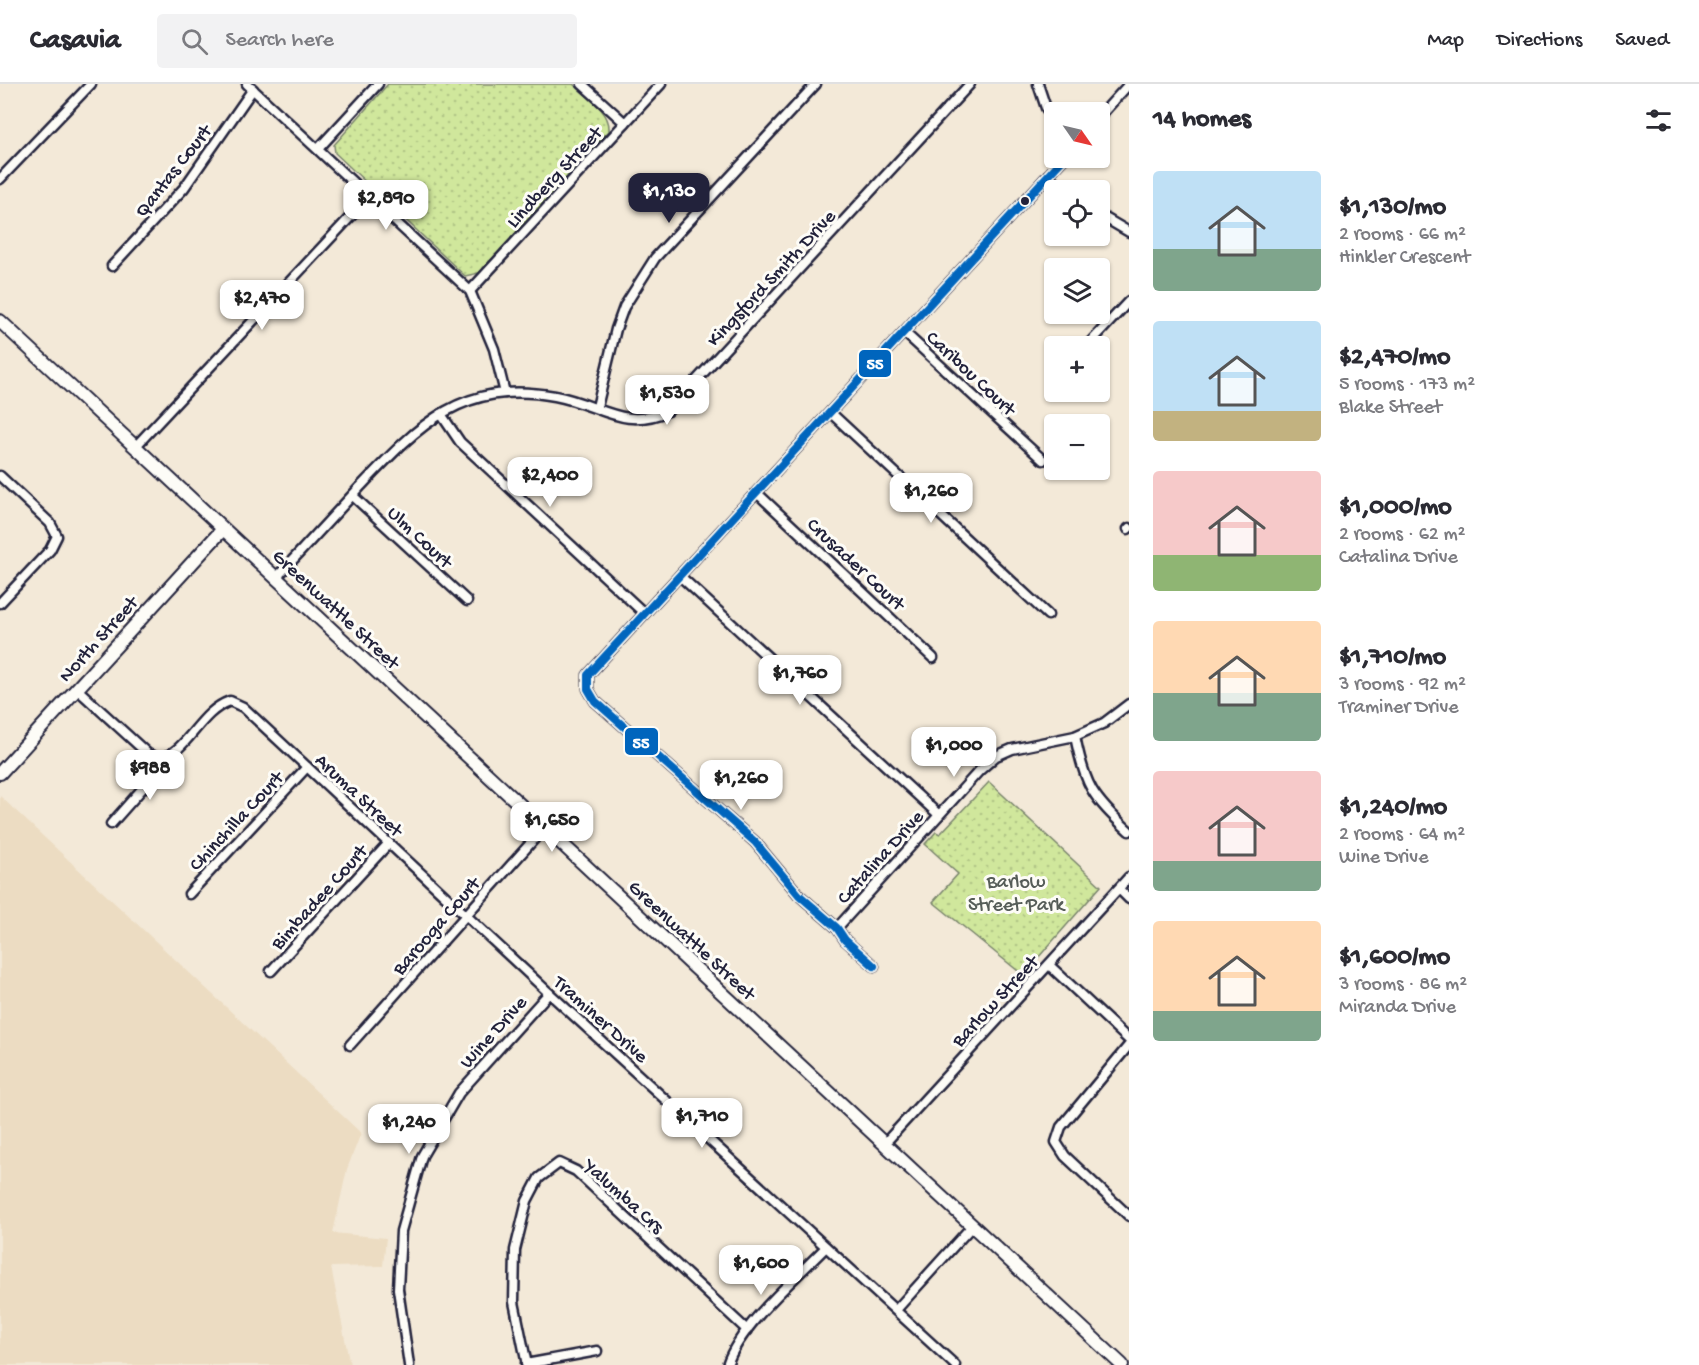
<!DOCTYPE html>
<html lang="en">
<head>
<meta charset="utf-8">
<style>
  :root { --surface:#fff; --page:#f2f2f3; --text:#2b2b33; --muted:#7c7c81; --line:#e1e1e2; --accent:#22223b }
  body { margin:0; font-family:"Gochi Hand",sans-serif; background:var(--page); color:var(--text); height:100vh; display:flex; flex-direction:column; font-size:22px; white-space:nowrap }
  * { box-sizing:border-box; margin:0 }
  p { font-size:20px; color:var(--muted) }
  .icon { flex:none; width:33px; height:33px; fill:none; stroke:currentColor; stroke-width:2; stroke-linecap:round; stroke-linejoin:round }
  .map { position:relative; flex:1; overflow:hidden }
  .details { display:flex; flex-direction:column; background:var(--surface); width:570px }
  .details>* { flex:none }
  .needle { width:39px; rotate:124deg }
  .tools { position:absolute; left:1044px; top:18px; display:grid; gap:12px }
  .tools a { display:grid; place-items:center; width:66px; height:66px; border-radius:6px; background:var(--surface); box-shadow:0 2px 4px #0004; font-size:30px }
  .price { position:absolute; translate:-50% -51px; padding:0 14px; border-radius:12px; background:#fff; color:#222; font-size:20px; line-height:39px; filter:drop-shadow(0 2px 3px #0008) }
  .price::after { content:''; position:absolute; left:50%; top:36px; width:18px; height:14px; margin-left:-9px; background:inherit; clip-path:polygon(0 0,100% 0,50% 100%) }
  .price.on { background:var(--accent); color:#fff }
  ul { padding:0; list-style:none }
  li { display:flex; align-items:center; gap:18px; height:150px; padding:0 24px }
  li span { display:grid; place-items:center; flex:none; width:168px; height:120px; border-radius:6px; color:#555 }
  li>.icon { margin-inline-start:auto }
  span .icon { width:72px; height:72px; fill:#fffc; stroke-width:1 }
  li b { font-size:26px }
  h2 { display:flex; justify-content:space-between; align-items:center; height:72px; padding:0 24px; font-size:26px }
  header { display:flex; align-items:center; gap:36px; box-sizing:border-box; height:84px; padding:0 30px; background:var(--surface); border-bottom:2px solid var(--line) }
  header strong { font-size:28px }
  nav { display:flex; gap:33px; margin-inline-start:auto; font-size:21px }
  .search { width:420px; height:54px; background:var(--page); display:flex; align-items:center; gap:15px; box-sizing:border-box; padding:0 21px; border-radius:6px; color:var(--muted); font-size:22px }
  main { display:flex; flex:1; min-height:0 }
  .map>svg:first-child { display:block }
  .built { fill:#ecdcc2 }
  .grass { fill:url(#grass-dots); stroke:#79846c; stroke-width:1.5 }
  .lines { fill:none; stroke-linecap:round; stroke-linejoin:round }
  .street-casing { stroke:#22223b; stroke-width:13 }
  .secondary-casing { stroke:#22223b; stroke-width:16 }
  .street { stroke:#fdfcf7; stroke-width:8 }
  .secondary { stroke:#fdfcf7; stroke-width:12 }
  .bus-1-casing { stroke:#fdfcf7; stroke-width:12 }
  .bus-1 { stroke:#0065bd; stroke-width:8 }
  .bus-dot { fill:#22223b; stroke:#fdfcf7; stroke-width:2 }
  .labels { text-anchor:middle; stroke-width:6; stroke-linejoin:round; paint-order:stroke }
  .street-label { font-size:20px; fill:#22223b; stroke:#fdfcf7 }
  .park-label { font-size:20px; fill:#565d58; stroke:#fdfcf7 }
  .line-badge { stroke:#fdfcf7; stroke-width:2 }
  .badge-label { font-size:16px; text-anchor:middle; font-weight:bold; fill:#fff }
</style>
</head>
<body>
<header>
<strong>Casavia</strong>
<div class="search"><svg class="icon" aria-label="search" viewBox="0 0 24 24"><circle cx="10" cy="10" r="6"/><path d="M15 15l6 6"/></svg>Search here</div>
<nav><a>Map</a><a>Directions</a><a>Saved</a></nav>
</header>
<main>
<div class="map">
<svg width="1129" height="1281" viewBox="0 0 1129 1281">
  <defs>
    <pattern id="grass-dots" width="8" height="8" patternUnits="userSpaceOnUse" patternTransform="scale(1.5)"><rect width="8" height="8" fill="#d0e79c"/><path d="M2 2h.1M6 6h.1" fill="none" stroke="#b2c687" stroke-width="1.8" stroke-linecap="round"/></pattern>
  </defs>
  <rect width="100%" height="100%" fill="#f3e9d8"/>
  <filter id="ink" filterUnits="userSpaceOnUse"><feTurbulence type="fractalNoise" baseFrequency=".0167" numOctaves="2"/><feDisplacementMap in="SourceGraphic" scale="12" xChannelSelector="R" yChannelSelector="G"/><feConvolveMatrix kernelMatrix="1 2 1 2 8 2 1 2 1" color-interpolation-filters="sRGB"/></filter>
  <g filter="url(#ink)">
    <polygon class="built" points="0,712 361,1049 347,1085 333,1149 386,1154 383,1182 331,1183 350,1281 0,1281"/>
    <g class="grass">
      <path d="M388,0H573C586,12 611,27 609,47L479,189L465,192L335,69L334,61Z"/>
      <polygon points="989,698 1101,802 1023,891 933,818 958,790 925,760 936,748 940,750"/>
    </g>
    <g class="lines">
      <defs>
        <g id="street">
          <polyline points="247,0 470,207 494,265 505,309"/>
          <polyline points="582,0 625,39"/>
          <polyline points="1038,0 1046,24 1054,36"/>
          <polyline points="1100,32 1129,0"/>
          <polyline points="318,65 378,0"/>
          <polyline points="1048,91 1063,106"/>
          <polyline points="0,95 91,0"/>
          <polyline points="1100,131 1129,148"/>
          <polyline points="112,182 184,104 253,5"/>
          <polyline points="470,207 661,0"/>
          <polyline points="905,249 1043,376"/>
          <polyline points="1087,262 1129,217"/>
          <polyline points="597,323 616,245 624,223 655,174 816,0"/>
          <polyline points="831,329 1048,531"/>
          <polyline points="441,330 460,358 644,529"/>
          <polyline points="135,363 369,113"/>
          <polyline points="0,392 50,439 57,452 50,466 0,519"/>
          <polyline points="757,409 933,574"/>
          <polyline points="353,412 467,517"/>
          <polyline points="1128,445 1129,444"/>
          <polyline points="680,492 939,731"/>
          <path d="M276,494C304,464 332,433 360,403C419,341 462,295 555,312C600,320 622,347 668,327L970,0"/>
          <polyline points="77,605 148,670 160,675"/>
          <path d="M1075,652C1085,702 1092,713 1129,747"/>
          <path d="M160,675C189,666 199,628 230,617L243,623L549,909L955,1281"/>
          <polyline points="111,740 150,696 160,675"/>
          <polyline points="1119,805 1129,815"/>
          <polyline points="189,810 307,683"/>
          <polyline points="837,844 979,687 996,672 1012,665 1075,652 1104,639 1129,620"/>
          <polyline points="1049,881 1129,956"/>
          <polyline points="874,882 845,856 837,844 799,811 755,758 595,617 588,605 588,591 1064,74"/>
          <polyline points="271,887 389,759"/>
          <polyline points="350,961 545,743"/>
          <polyline points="1129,961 1061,1043 1056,1058 1065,1072 1129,1132"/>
          <polyline points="884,1060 1129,793"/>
          <polyline points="896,1226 972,1142"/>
          <polyline points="526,1280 597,1267"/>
          <polyline points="409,1281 398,1205 401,1147 422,1072 459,1009 549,909"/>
          <polyline points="527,1281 514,1218 515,1166 527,1117 539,1094 559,1079 576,1087 747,1246"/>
          <path d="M727,1281C740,1241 796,1194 826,1163"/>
        </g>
        <g id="secondary">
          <polyline points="0,237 1122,1281"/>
          <polyline points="0,689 223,445"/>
        </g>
      </defs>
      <use href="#street" class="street-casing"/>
      <use href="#secondary" class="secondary-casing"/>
      <use href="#street" class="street"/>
      <use href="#secondary" class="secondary"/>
      <defs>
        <polyline id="bus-1" points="874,882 845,856 837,844 799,811 755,758 595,617 588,605 588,591 1064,74"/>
      </defs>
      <use href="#bus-1" class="bus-1-casing"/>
      <use href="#bus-1" class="bus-1"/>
    </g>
  </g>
  <circle class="bus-dot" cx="1025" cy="117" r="5"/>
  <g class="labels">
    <g class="street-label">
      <text transform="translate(172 86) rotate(-52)" y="7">Qantas Court</text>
      <text transform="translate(553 92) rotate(-47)" y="7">Lindberg Street</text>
      <text transform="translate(770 193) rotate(-47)" y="7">Kingsford Smith Drive</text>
      <text transform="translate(972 288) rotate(43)" y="7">Caribou Court</text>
      <text transform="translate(421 452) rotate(43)" y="7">Ulm Court</text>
      <text transform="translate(857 479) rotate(43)" y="7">Crusader Court</text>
      <text transform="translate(337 524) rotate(43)" y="7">Greenwattle Street</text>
      <text transform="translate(97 554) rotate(-48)" y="7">North Street</text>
      <text transform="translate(360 710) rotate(43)" y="7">Aruma Street</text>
      <text transform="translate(235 736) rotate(-47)" y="7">Chinchilla Court</text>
      <text transform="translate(879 772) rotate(-48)" y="7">Catalina Drive</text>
      <text transform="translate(318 812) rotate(-48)" y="7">Bimbadee Court</text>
      <text transform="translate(435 841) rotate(-49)" y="7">Barooga Court</text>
      <text transform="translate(693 855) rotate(43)" y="7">Greenwattle Street</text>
      <text transform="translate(994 916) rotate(-47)" y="7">Barlow Street</text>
      <text transform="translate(602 934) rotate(42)" y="7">Traminer Drive</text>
      <text transform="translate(492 947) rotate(-48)" y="7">Wine Drive</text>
      <text transform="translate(625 1111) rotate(42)" y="7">Yalumba Crs</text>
    </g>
    <g class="park-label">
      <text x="1016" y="803">Barlow<tspan x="1016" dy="23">Street Park</tspan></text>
    </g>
  </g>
  <g class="line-badge">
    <rect x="858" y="265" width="34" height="29" rx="6" fill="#0065bd"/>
    <rect x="624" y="643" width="35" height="29" rx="6" fill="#0065bd"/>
  </g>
  <g class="badge-label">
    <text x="875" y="285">55</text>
    <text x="641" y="664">55</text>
  </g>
</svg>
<div class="tools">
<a><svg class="needle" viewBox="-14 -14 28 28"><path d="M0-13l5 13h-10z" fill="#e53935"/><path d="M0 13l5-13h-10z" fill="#7c7c81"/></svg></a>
<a><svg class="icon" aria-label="locate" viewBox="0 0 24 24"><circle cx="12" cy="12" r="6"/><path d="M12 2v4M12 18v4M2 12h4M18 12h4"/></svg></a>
<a><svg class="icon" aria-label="layers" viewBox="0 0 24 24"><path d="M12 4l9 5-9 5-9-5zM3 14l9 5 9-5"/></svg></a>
<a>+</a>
<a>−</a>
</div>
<b class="price on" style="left:669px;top:140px">$1,130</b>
<b class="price" style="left:386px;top:147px">$2,890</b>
<b class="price" style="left:262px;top:247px">$2,470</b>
<b class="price" style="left:667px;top:342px">$1,530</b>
<b class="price" style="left:550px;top:424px">$2,400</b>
<b class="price" style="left:931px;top:440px">$1,260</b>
<b class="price" style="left:800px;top:622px">$1,760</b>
<b class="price" style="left:954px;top:694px">$1,000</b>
<b class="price" style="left:150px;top:717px">$988</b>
<b class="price" style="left:741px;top:727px">$1,260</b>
<b class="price" style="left:552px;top:769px">$1,650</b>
<b class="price" style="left:702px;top:1065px">$1,710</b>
<b class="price" style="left:409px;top:1071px">$1,240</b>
<b class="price" style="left:761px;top:1212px">$1,600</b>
</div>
<section class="details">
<h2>14 homes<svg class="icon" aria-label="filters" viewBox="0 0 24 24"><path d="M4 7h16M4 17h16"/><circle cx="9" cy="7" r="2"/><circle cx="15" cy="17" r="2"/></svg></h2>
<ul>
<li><span style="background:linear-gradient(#bfe0f5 65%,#7fa58c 0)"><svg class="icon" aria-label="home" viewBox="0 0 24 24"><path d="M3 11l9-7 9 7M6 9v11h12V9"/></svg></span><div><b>$1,130/mo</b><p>2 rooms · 66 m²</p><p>Hinkler Crescent</p></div></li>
<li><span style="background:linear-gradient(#bfe0f5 75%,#c2b280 0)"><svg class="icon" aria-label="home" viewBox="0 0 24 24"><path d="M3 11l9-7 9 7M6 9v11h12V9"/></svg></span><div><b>$2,470/mo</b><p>5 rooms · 173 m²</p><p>Blake Street</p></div></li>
<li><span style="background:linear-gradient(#f6c9c9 70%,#8fb573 0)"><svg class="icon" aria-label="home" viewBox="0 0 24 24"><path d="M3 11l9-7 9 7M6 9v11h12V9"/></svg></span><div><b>$1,000/mo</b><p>2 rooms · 62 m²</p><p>Catalina Drive</p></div></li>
<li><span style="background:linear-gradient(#ffd9b3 60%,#7fa58c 0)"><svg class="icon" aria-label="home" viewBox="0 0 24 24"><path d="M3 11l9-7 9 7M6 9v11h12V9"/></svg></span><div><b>$1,710/mo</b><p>3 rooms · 92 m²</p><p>Traminer Drive</p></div></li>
<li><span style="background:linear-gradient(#f6c9c9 75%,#7fa58c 0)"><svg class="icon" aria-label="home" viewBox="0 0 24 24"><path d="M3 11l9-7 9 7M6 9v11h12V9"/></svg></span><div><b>$1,240/mo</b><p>2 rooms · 64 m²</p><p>Wine Drive</p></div></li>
<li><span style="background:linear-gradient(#ffd9b3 75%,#7fa58c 0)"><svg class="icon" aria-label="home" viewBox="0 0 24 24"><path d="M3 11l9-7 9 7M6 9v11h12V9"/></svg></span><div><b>$1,600/mo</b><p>3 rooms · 86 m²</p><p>Miranda Drive</p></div></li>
</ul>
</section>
</main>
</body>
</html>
